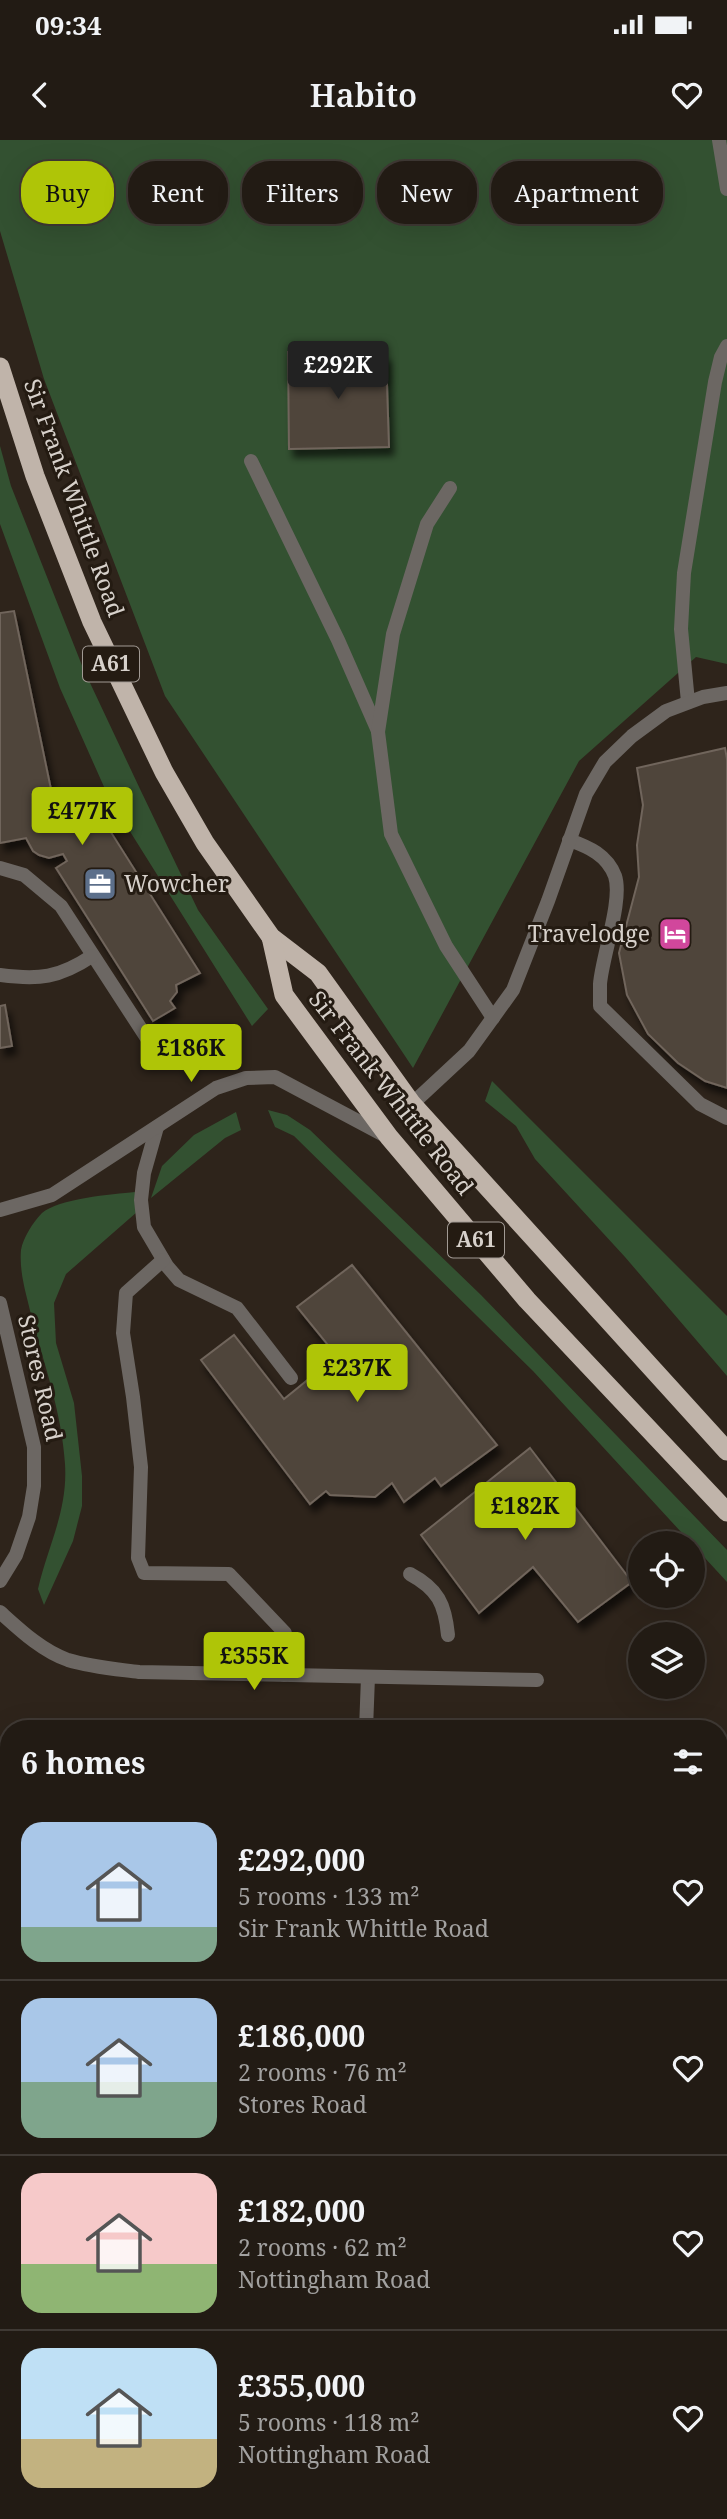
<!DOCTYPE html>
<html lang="en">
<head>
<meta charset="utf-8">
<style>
  :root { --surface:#221b14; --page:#2e2822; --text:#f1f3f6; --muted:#a2a1a0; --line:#3f3934; --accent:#afc507 }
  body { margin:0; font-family:"Noto Serif",serif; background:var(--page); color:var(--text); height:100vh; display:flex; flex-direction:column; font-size:26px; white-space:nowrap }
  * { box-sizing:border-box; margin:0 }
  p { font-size:23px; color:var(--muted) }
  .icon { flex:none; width:38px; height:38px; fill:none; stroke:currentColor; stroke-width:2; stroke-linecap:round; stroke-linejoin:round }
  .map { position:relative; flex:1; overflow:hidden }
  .drawer { position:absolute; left:0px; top:1580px; width:728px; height:800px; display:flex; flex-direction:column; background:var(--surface); border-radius:28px 28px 0 0; box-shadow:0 7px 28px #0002,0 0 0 2px var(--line) }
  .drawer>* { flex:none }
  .hud { position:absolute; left:21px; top:21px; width:686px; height:63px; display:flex; gap:14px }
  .tools { position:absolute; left:628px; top:1391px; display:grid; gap:14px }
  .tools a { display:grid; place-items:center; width:77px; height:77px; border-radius:50%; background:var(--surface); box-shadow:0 7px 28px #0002,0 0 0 2px var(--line); font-size:35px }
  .price { position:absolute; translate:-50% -60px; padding:0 16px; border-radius:7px; background:var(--accent); color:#111; font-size:23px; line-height:46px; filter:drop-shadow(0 2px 4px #0008) }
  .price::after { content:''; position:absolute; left:50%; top:42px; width:21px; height:16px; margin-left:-10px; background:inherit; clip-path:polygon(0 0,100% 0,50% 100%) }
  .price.active { background:#222; color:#fff }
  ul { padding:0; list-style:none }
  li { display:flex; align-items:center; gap:21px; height:175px; padding:0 21px }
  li+li { border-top:2px solid var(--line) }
  li span { display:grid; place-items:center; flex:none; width:196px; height:140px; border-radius:21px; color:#555 }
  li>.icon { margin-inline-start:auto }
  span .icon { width:84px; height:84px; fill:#fffc; stroke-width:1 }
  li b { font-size:30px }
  h2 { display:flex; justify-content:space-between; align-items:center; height:84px; padding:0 21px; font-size:30px }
  .tag { padding:0 24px; border-radius:28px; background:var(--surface); box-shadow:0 7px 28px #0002,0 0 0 2px var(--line); font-size:24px; line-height:63px }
  .tag.active { background:var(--accent); color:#111 }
  .status { display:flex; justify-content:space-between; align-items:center; height:49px; padding:0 35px; background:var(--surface); direction:ltr }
  .status svg { height:19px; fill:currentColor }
  header { display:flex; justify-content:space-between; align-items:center; height:91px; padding:0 21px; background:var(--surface); font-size:32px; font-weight:600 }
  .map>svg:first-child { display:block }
  .green { fill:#335131 }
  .building { fill:#4f443b; stroke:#70655b; stroke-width:2; filter:url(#shadow) }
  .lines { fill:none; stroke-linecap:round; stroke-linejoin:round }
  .service { stroke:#6c6763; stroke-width:14 }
  .minor { stroke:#6c6763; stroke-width:14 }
  .tertiary { stroke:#6c6763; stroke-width:14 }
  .primary { stroke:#b3a89f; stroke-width:18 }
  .trunk { stroke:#c0b4aa; stroke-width:19 }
  .labels { text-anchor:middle; stroke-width:6; stroke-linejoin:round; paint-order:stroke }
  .shield { fill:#241b12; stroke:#a19a94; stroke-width:2 }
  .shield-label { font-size:21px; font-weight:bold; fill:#d7d1cb }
  .street-label { font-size:23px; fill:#d7d1cb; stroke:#241b12 }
  .poi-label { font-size:23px; fill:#d7d1cb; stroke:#241b12; text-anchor:start }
</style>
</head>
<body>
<div class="status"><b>09:34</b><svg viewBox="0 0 49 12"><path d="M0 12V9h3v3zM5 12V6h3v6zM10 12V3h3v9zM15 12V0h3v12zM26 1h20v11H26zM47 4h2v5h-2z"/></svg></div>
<header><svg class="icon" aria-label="back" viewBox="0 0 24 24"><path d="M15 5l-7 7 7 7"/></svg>Habito<svg class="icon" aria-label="heart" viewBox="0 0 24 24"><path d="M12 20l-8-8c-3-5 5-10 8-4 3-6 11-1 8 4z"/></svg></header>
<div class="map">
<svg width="727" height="2379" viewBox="0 0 727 2379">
  <defs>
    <filter id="shadow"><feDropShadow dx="4.5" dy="8" stdDeviation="3.5" flood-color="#0009"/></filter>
  </defs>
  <rect width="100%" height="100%" fill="#2e241b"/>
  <g class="green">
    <polygon points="0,0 727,0 727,524 696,517 579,621 413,928 165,556 44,239 0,91"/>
    <polygon points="0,306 11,346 83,528 140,649 198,770 268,869 252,886 109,658 60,548 0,384"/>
    <polygon points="492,941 727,1176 727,1236 625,1117 535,1019 516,986 485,961"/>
    <polygon points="268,970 287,975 310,990 481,1155 727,1410 727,1442 533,1231 294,996 275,987"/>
    <polygon points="236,972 241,990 225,998 151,1058 162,1026 194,995"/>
    <path d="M135,1052L137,1072L66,1134L54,1163L56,1203L74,1263L82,1336V1366L73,1401L44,1465L38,1449C48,1405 68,1371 65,1324C62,1274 45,1227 32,1179C27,1156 19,1134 21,1110C23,1098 33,1082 42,1073C58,1059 112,1054 135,1052Z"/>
    <polygon points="727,1881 727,1964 719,1969 719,1897"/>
    <polygon points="0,2152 9,2153 9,2172 0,2174"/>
    <polygon points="719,2254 727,2259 727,2338 719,2334"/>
  </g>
  <g class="building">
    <polygon points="288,212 386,214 389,307 289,309"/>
    <polygon points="14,471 53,659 33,663 35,672 44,667 61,668 74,680 95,667 200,833 176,845 177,852 170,861 175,868 153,881 56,728 67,721 63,714 49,718 39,715 33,711 26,698 0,703 0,473"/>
    <polygon points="725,608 727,619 727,948 705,941 678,923 648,894 627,855 619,813 639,737 637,705 643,665 637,628"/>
    <polygon points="5,865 12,906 0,908 0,866"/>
    <polygon points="352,1125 497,1305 441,1346 435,1338 404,1362 392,1343 375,1357 330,1355 326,1351 310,1364 201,1220 234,1195 284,1259 337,1216 297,1167"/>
    <polygon points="530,1308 632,1442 578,1482 533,1427 479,1473 421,1395"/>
    <rect x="0" y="1623" width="9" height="89"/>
    <polygon points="0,1826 9,1827 9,1918 0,1917"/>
    <polygon points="0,2307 7,2311 9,2309 9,2371 164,2371 160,2379 0,2379"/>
    <polygon points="719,2334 727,2338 727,2379 572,2379 576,2371 719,2371"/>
  </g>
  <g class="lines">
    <g class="service">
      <polyline points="719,0 727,49"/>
      <polyline points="251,321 338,500 378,591"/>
      <polyline points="450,348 427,384 393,494 378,592 391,694 446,806 493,878"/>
      <polyline points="688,562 681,489 684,433 715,242 721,217 727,206"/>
      <path d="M569,700C589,707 607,715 615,736C623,760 602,817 600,844C600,851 600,859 600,866L700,964L727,978"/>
      <polyline points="0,728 24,735 61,766 152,906"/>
      <path d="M0,835C39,840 59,838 92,816"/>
      <polyline points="412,964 469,911 513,850 548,761 586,654 605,622 632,596 666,571 703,557 727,553"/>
      <polyline points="157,987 144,1033 141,1060 144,1087 167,1126 179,1140 237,1168 291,1238"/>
      <polyline points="163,1120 126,1153 123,1193 133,1257 141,1327 138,1418 144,1433 229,1434 285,1493 284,1535"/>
      <path d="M410,1434C438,1449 445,1464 448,1495"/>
      <polyline points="366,1589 368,1537"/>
      <polyline points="0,1810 9,1810"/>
    </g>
    <g class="minor">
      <path d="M0,1472C20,1490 42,1511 68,1520C91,1527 116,1529 139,1532L537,1540"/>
      <polyline points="478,2379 482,2371"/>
    </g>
    <g class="tertiary">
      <polyline points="0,1070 52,1055 216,948 246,938 275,937 384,995"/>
      <polyline points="0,1163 34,1307 34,1346 29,1377 16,1415 0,1441"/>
    </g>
    <g class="primary">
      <polyline points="719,2009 727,2005"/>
      <polyline points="0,2029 9,2031"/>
      <polyline points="719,2112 727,2113"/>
      <polyline points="0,2117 9,2117"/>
      <polyline points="719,2192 727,2195"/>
    </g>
    <g class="trunk">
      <polyline points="0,227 35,336 92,482 164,632 205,703 271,797 318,833 412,964 727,1311"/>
      <polyline points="271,797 284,855 389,997 527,1160 727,1372"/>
    </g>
  </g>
  <defs>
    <symbol id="office-square" viewBox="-11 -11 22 22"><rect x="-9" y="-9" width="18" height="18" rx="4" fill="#5c6f8a" stroke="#241b12"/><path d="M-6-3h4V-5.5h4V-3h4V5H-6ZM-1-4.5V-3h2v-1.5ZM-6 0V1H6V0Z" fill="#fff"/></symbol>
    <symbol id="hotel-square" viewBox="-11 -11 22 22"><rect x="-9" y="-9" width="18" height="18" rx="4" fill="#d1479c" stroke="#241b12"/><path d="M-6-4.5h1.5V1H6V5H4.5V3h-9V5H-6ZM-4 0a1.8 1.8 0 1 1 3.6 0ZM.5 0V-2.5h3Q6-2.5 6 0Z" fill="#fff"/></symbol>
  </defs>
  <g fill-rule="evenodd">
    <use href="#office-square" x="81" y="725" width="38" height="38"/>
    <use href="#hotel-square" x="656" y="775" width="38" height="38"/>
  </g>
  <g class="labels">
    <g class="shield">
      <rect x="83" y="506.5" width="56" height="35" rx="5"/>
      <rect x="448" y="1082.5" width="56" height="35" rx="5"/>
    </g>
    <g class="shield-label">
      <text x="111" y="531">A61</text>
      <text x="476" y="1107">A61</text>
    </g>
    <g class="street-label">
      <text transform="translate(74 358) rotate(70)" y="8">Sir Frank Whittle Road</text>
      <text transform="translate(391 953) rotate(52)" y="8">Sir Frank Whittle Road</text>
      <text transform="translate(40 1238) rotate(77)" y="8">Stores Road</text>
    </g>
    <g class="poi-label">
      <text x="124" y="752">Wowcher</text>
      <text x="650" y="802" text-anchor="end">Travelodge</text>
    </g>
  </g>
</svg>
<div class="tools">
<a><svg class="icon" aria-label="locate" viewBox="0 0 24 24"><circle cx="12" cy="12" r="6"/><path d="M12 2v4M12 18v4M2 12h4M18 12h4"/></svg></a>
<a><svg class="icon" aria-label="layers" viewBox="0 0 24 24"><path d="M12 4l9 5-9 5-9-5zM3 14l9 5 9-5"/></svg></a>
</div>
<b class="price active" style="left:338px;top:261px">£292K</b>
<b class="price" style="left:82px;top:707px">£477K</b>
<b class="price" style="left:191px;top:944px">£186K</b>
<b class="price" style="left:357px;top:1264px">£237K</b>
<b class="price" style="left:525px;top:1402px">£182K</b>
<b class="price" style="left:254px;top:1552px">£355K</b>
<div class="hud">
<a class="tag active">Buy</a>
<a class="tag">Rent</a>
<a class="tag">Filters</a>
<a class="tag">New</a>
<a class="tag">Apartment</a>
</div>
<section class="drawer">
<h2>6 homes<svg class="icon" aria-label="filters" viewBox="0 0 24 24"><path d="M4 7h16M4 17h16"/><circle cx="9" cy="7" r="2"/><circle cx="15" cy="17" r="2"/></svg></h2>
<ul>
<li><span style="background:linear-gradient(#a9c7e8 75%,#7fa58c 0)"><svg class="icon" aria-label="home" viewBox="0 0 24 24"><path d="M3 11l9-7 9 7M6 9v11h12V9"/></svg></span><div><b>£292,000</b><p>5 rooms · 133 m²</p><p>Sir Frank Whittle Road</p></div><svg class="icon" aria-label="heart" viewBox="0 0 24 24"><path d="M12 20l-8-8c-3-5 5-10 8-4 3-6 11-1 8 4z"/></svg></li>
<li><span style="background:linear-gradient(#a9c7e8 60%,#7fa58c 0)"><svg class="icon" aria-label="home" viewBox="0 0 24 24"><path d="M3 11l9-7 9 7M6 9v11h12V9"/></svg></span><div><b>£186,000</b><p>2 rooms · 76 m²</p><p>Stores Road</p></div><svg class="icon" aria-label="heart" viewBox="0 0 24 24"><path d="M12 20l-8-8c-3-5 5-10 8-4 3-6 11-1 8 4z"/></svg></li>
<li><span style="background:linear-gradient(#f6c9c9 65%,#8fb573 0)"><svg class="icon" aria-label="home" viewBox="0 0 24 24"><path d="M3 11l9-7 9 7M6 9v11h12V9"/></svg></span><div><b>£182,000</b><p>2 rooms · 62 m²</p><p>Nottingham Road</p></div><svg class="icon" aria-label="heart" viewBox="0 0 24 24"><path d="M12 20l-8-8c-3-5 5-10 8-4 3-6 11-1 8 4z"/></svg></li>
<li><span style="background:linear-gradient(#bfe0f5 65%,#c2b280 0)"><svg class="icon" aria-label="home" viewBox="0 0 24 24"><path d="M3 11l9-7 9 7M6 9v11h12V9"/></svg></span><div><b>£355,000</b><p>5 rooms · 118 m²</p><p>Nottingham Road</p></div><svg class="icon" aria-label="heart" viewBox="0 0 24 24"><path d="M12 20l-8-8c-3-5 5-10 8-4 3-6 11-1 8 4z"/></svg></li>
</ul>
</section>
</div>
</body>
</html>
